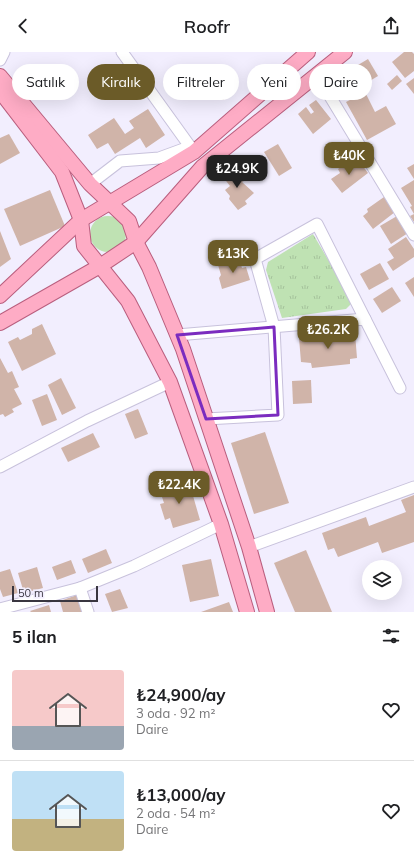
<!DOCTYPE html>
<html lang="tr">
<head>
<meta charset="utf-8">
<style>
  :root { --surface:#fff; --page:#f6f6f6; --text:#202124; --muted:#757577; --line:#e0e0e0; --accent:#6b5b28 }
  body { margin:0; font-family:Mulish,sans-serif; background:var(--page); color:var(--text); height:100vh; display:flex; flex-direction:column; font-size:15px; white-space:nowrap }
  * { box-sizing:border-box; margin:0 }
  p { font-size:13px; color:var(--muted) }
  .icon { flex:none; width:22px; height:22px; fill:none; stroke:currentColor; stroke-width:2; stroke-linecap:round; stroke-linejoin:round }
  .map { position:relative; height:560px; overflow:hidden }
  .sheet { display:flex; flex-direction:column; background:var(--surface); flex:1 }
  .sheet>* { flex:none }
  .guide { position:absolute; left:12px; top:12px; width:390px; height:36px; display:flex; gap:8px }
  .buttons { position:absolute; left:362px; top:508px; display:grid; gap:8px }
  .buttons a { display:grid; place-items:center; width:40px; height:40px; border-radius:50%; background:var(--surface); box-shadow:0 4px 16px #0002; font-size:20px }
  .scale { position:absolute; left:12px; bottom:10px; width:86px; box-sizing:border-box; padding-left:4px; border:2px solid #393640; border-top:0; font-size:11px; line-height:14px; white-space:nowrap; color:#393640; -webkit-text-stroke:3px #f2eefe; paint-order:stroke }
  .price { position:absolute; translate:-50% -34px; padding:0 9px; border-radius:8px; background:var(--accent); color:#fff; font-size:13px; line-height:26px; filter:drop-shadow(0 1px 2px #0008) }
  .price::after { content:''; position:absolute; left:50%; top:24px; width:12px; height:9px; margin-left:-6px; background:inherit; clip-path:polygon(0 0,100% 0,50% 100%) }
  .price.current { background:#222; color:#fff }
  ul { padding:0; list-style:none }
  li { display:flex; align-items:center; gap:12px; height:100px; padding:0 12px }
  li+li { border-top:1px solid var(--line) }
  li span { display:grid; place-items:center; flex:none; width:112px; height:80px; border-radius:4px; color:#555 }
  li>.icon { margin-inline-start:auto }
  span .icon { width:48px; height:48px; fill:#fffc; stroke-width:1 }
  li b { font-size:17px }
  h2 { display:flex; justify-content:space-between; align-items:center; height:48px; padding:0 12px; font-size:17px }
  .chip { padding:0 14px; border-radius:18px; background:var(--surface); box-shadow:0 4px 16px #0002; font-size:14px; line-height:36px }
  .chip.current { background:var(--accent); color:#fff }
  header { display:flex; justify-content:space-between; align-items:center; height:52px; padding:0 12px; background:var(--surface); font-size:18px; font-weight:600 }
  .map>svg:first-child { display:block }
  .grass { fill:#bfe2b3 }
  .park { fill:url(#park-tufts) }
  .building { fill:#d0b4a9 }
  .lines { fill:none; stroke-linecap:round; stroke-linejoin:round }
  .minor-casing { stroke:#c8c2dc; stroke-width:13 }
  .major-casing { stroke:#b95e7e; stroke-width:16 }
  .minor { stroke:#fff; stroke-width:11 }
  .major { stroke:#feacc5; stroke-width:14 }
  .marked { fill:none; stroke:#7b2cbf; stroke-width:3; stroke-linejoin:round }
</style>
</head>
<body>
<header><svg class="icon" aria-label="back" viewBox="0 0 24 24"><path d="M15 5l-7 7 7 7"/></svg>Roofr<svg class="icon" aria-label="share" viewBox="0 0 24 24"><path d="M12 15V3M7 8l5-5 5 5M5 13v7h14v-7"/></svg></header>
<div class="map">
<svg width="414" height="560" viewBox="0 0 414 560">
  <defs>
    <pattern id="park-tufts" width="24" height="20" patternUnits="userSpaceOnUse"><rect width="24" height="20" fill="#bfe2b3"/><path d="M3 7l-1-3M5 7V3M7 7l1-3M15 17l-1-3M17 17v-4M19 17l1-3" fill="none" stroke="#a5c29b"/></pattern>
  </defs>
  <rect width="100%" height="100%" fill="#f2eefe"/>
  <circle class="grass" cx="108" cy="182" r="18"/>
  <polygon class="park" points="313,182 353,250 346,257 282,266 266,218 268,210"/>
  <g class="building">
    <polygon points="404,0 412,0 414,2 414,19 405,26 392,10"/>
    <polygon points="368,7 378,24 348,42 338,25"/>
    <polygon points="219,17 236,38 223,48 210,31 213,29 209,24"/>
    <polygon points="397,23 402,29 392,38 387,32"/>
    <polygon points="414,26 414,42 406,32"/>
    <polygon points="365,40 375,60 386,54 396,72 367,88 346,50"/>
    <polygon points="316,48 331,67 313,82 298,62 306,55 311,62 314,60 309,53"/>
    <polygon points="148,57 165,83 146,96 140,86 115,102 108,91 97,97 88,83 114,66 125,82 134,76 129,69"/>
    <polygon points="9,82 20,101 0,112 0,86"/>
    <polygon points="278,92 292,116 279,124 264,100"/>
    <polygon points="359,109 368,121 342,141 331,127 340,121 338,117 345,112 349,117"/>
    <polygon points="414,112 414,127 407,116"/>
    <polygon points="236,115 246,128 242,130 254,141 245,149 247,152 238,158 229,147 230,144 225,138 230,134 223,125"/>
    <polygon points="414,128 414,170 410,164 414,162 410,155 412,154 401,136"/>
    <polygon points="50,138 65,174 20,194 4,157"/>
    <polygon points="384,145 395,160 373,177 363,164 368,160 367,157"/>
    <polygon points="397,164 408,181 391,192 380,174"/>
    <polygon points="0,179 11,207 0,215"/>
    <polygon points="406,185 414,197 414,205 393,219 387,210 394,206 388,197"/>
    <polygon points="239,206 242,216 246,215 250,228 222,237 219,226 221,223 218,213"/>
    <polygon points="380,211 389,227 369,238 360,222"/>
    <polygon points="414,225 414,245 405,231"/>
    <polygon points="392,235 401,249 382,261 373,247"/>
    <polygon points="42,272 56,302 22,319 8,290 18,285 20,288 32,282 32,277"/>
    <polygon points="355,281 357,306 350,307 350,312 312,316 311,311 301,310 299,286"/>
    <polygon points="0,306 8,321 12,319 19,335 14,337 22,352 12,357 14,360 5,365 3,362 0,363"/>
    <polygon points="61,326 76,356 62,363 48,333"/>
    <polygon points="311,328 312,351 293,352 292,329"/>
    <polygon points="47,342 57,368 42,374 32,348"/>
    <polygon points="138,357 148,382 135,387 125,362"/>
    <polygon points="265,380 289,451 254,462 231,391"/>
    <polygon points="93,381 100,395 68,410 61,396"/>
    <polygon points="189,430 200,468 173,476 170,466 165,468 160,452 164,451 160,439"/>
    <polygon points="414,443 414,490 382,501 378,490 338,505 334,496 328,498 322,481 366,465 369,474 406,460 401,448"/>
    <polygon points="106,497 112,511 88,521 82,507"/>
    <polygon points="306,498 332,560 295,560 274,511"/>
    <polygon points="211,507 219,544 190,550 182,513"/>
    <polygon points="71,508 76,521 57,528 52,515"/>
    <polygon points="37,515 43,536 24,541 18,521"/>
    <polygon points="10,517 18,541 3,545 0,537 0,520"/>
    <polygon points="120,537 128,556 112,560 105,542"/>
    <polygon points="77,543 82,560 63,560 60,549"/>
    <polygon points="229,550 233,560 201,560"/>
    <polygon points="49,553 51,560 31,560 30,559"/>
  </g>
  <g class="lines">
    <defs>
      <g id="minor">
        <polyline points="122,0 194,100"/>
        <polyline points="0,8 4,0"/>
        <polyline points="317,23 414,183"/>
        <polyline points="90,132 120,109 159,106 189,95"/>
        <polyline points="177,283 365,267 400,336"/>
        <polyline points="206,367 278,363 274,275 255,207 317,172 365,267"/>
        <polyline points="0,415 87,369 170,330"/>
        <polyline points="249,495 414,435"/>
        <polyline points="80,536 88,560"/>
        <polyline points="0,557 80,536 134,514 221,472"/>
      </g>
      <g id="major">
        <polyline points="0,24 90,132 129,169 136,190 149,215 183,297 249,495 267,560"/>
        <polyline points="0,39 62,120 81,168 84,194 128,249 170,330 221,472 247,560"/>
        <polyline points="0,244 81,168 194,100 308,0"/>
        <polyline points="0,271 100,214 136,190 202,115 345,0"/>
      </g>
    </defs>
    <use href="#minor" class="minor-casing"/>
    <use href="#major" class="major-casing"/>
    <use href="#minor" class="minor"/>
    <use href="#major" class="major"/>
  </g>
  <path class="marked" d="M274,275L278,363L206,367L177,283Z"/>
</svg>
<div class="buttons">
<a><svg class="icon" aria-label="layers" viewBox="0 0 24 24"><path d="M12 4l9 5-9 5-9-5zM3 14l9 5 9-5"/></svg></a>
</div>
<div class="scale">50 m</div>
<b class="price" style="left:349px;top:124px">₺40K</b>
<b class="price current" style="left:237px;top:137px">₺24.9K</b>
<b class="price" style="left:233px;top:222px">₺13K</b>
<b class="price" style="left:328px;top:298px">₺26.2K</b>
<b class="price" style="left:179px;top:453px">₺22.4K</b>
<div class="guide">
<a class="chip">Satılık</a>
<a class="chip current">Kiralık</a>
<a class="chip">Filtreler</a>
<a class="chip">Yeni</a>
<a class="chip">Daire</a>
</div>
</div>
<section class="sheet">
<h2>5 ilan<svg class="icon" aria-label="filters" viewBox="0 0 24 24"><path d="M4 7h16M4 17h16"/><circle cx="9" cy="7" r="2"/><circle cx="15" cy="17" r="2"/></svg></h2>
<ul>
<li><span style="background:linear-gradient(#f6c9c9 70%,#9aa5b1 0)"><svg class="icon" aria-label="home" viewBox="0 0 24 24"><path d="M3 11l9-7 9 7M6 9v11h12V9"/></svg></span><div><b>₺24,900/ay</b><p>3 oda · 92 m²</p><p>Daire</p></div><svg class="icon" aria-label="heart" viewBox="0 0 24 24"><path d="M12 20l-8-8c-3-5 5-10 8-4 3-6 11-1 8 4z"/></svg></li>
<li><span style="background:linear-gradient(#bfe0f5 60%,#c2b280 0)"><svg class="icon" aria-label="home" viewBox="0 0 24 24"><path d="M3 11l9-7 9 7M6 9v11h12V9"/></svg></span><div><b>₺13,000/ay</b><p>2 oda · 54 m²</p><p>Daire</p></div><svg class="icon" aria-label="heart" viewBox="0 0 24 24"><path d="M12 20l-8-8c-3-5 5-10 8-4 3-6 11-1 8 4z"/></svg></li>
</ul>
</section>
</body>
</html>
